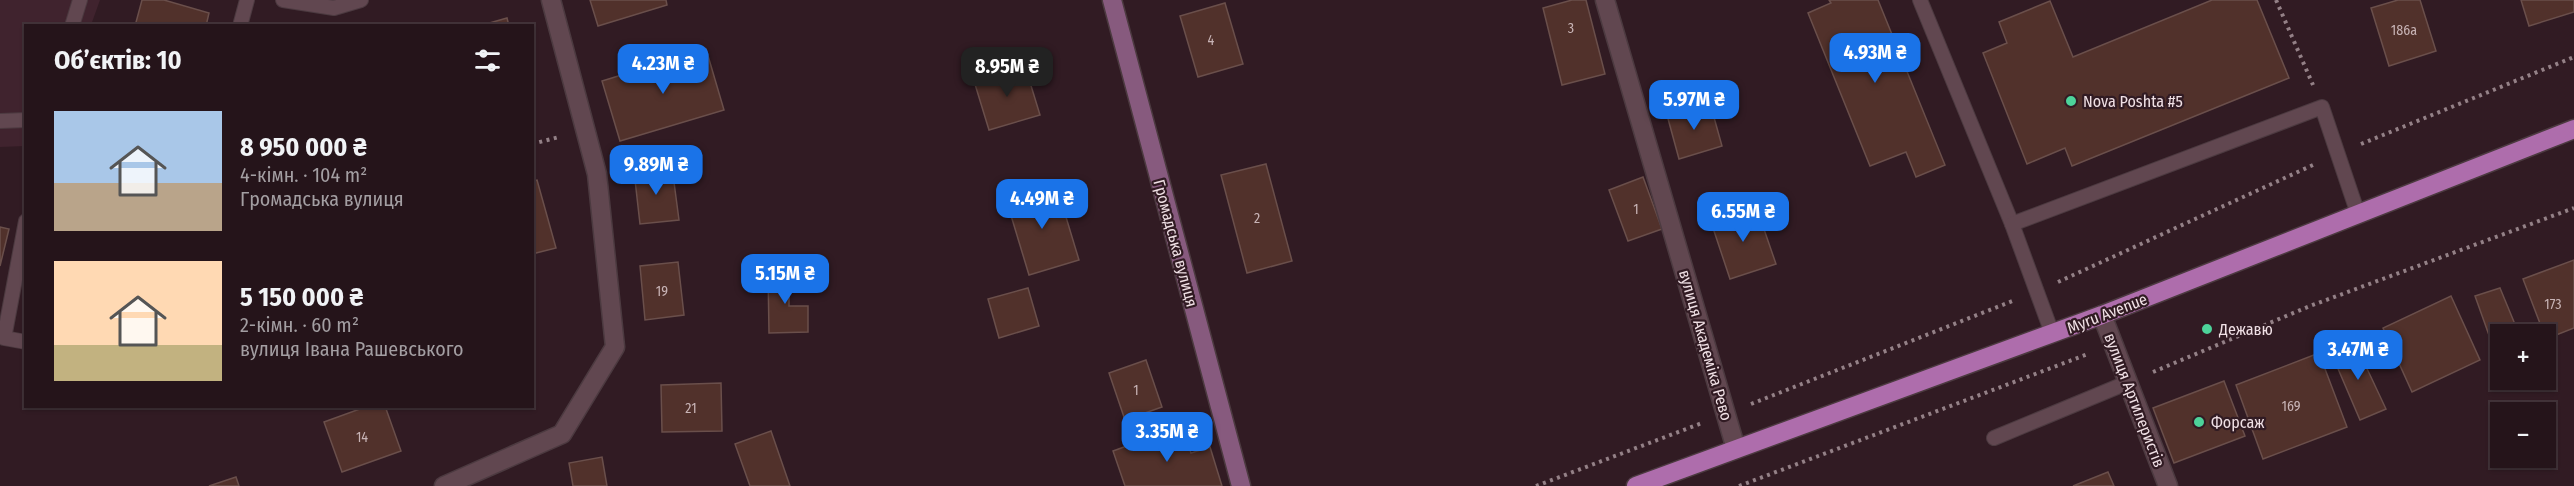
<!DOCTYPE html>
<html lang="uk">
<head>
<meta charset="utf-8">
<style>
  :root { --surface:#25141a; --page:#312127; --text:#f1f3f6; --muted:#a39ea2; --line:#423339; --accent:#1a73e8 }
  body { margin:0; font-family:"Fira Sans Condensed",sans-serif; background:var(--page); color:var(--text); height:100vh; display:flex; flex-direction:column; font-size:22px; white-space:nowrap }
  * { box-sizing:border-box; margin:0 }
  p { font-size:20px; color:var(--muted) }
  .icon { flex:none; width:33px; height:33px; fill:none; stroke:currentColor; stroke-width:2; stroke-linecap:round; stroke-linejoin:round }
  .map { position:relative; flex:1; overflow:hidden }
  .panel { position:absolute; left:24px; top:24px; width:510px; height:384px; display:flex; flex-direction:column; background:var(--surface); border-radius:0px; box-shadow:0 2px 4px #0004,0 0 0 2px var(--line) }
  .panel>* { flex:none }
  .controls { position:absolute; left:2490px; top:324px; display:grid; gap:12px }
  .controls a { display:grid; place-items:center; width:66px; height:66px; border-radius:0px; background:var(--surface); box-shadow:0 2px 4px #0004,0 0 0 2px var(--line); font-size:30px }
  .price { position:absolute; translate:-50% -51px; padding:0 14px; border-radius:12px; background:var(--accent); color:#fff; font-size:20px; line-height:39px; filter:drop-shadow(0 2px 3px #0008) }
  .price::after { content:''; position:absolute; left:50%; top:36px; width:18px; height:14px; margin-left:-9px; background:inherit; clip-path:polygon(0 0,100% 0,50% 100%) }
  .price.on { background:#222; color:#fff }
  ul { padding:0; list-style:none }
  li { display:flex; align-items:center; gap:18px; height:150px; padding:0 30px }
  li span { display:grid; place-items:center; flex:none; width:168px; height:120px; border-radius:0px; color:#555 }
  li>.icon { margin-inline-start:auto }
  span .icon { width:72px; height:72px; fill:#fffc; stroke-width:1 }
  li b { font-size:26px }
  h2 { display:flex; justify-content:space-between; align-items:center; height:72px; padding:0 30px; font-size:26px }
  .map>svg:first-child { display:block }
  .built { fill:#40232e }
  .building { fill:#51312b; stroke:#6a4f4b; stroke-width:1.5 }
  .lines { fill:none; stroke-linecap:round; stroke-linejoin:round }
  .lane-casing { stroke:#4c3a40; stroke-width:16 }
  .street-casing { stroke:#4c3a40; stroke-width:21 }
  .secondary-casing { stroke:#4c3a40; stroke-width:21 }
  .primary-casing { stroke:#4c3a40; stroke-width:21 }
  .path { stroke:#948187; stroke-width:4; stroke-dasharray:3 4.5; stroke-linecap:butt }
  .lane { stroke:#614750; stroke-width:14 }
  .street { stroke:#614750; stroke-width:18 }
  .secondary { stroke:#875a7e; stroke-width:18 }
  .primary { stroke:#ae6dac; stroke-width:18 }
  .poi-dot { fill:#4dd39a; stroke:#311b23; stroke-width:2 }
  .labels { text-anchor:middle; stroke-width:4.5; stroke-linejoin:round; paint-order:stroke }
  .number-label { font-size:14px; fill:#c8b4b6 }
  .poi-label { font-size:16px; fill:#f0e0e5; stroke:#311b23; text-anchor:start }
  .street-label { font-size:16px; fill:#f0e0e5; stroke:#311b23 }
</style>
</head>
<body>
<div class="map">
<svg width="2574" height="486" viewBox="0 0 2574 486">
  <rect width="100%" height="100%" fill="#311b23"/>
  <polygon class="built" points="0,0 100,0 91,25 26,26 25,146 0,147"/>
  <g class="building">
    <polygon points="142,0 164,0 209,13 206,26 135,26"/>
    <polygon points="590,0 666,0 667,5 598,26"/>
    <polygon points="1572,0 1586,0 1605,74 1562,85 1543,8"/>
    <polygon points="1829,0 1878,0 1945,165 1916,177 1906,152 1870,166 1808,13 1831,3"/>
    <polygon points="2212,0 2257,0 2289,78 2072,166 2065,148 2027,164 1983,53 2007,43 1999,22 2050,1 2073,57"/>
    <polygon points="2398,0 2420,0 2436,51 2389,66 2371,8"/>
    <polygon points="2521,0 2574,0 2574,12 2529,26"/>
    <polygon points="1225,3 1243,64 1198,77 1180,16"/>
    <polygon points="507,18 509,26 479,26"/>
    <polygon points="706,49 724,110 620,141 602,81"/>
    <polygon points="1025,66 1040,115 989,130 974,81"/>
    <polygon points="1710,103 1722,146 1679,159 1667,115"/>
    <polygon points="1266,164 1292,261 1247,273 1221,175"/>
    <polygon points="672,167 679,220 640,224 634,171"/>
    <polygon points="1643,177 1662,229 1628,241 1609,190"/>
    <polygon points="537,180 556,248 532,254 532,181"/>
    <polygon points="1056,184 1079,260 1029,275 1006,199"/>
    <polygon points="1756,206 1776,264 1730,279 1711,222"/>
    <polygon points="0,227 9,229 0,266"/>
    <polygon points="2574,260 2574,328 2546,339 2523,279"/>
    <polygon points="678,262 684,315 645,320 640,266"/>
    <polygon points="793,270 793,292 789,292 789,306 808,306 808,332 769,333 768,271"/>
    <polygon points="1028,288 1039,326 999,338 988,299"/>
    <polygon points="2500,288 2519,334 2500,334 2500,350 2495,352 2475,296"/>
    <polygon points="2451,296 2480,360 2412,392 2383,328"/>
    <polygon points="2355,343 2386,409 2360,420 2330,350"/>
    <polygon points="2319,353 2347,427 2263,459 2236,385"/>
    <polygon points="1146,360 1162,407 1125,420 1109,373"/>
    <polygon points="2224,381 2245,436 2174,463 2153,408"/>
    <polygon points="721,383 722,431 662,432 661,385"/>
    <polygon points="368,406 385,406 401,451 342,472 324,422"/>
    <polygon points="1182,426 1191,453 1210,447 1222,486 1125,486 1113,451"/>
    <polygon points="771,431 790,486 750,486 735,444"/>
    <polygon points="602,457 607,486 573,486 569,463"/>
    <polygon points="2108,472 2114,486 2073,486"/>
    <polygon points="236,477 239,486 209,486"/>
  </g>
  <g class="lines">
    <defs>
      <g id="lane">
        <polyline points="283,0 334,8 361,0"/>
        <polyline points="1920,0 2012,224"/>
        <polyline points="72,26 80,0"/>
        <polyline points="240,26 247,0"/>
        <polyline points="0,121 26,120"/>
        <polyline points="26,221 4,338 26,342"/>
        <polyline points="2052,333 2012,224 2322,107 2358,214"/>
        <polyline points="1994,438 2129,382"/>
      </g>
      <g id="street">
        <polyline points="1605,0 1736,449"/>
        <polyline points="2102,315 2168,486"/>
        <polyline points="444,486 562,434 615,347 597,174 551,0"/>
      </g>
      <polyline id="secondary" points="1112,0 1241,486"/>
      <polyline id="primary" points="1636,486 2102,315 2574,129"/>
    </defs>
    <use href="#lane" class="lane-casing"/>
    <use href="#street" class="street-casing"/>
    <use href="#secondary" class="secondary-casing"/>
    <use href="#primary" class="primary-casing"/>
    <g class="path">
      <polyline points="2276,0 2313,85"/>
      <polyline points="532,144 559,137"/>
      <polyline points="2361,144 2574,57"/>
      <polyline points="2058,282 2315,164"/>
      <polyline points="2153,372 2310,306 2574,208"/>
      <polyline points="1751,404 2015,300"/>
      <polyline points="1536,486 1702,423"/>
      <polyline points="1739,486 2088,354"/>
    </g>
    <use href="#lane" class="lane"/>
    <use href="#street" class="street"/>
    <use href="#secondary" class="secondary"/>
    <use href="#primary" class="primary"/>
  </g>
  <g class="poi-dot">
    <circle cx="2071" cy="101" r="6"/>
    <circle cx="2207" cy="329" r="6"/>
    <circle cx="2199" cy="422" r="6"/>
  </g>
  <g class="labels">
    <g class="number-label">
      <text x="1571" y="33">3</text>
      <text x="2404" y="35">186а</text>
      <text x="1211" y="45">4</text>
      <text x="1636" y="214">1</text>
      <text x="1257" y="223">2</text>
      <text x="662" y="296">19</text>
      <text x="2553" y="309">173</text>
      <text x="1136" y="395">1</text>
      <text x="2291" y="411">169</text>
      <text x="691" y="413">21</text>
      <text x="362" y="442">14</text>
    </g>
    <g class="poi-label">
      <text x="2083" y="107">Nova Poshta #5</text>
      <text x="2219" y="335">Дежавю</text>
      <text x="2211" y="428">Форсаж</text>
    </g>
    <g class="street-label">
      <text transform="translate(1176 243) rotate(75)" y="6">Громадська вулиця</text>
      <text transform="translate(2107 313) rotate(-21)" y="6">Myru Avenue</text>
      <text transform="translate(1706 345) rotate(74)" y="6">вулиця Академіка Рево</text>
      <text transform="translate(2135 400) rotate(69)" y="6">вулиця Артилеристів</text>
    </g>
  </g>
</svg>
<div class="controls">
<a>+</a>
<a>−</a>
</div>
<b class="price" style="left:1875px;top:84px">4.93M ₴</b>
<b class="price" style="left:663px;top:95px">4.23M ₴</b>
<b class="price on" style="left:1007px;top:98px">8.95M ₴</b>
<b class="price" style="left:1694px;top:131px">5.97M ₴</b>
<b class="price" style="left:656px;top:196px">9.89M ₴</b>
<b class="price" style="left:1042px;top:230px">4.49M ₴</b>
<b class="price" style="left:1743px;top:243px">6.55M ₴</b>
<b class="price" style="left:785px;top:305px">5.15M ₴</b>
<b class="price" style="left:2358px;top:381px">3.47M ₴</b>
<b class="price" style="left:1167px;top:463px">3.35M ₴</b>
<section class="panel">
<h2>Об’єктів: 10<svg class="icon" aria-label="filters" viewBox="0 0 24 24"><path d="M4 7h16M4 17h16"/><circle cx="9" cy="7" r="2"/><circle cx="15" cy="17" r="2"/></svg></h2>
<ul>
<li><span style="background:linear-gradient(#a9c7e8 60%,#b9a48a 0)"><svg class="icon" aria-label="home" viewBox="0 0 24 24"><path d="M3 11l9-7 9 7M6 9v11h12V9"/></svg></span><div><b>8 950 000 ₴</b><p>4-кімн. · 104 m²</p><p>Громадська вулиця</p></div></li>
<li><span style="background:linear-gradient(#ffd9b3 70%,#c2b280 0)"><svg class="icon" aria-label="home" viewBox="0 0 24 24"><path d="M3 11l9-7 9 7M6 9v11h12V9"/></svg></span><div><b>5 150 000 ₴</b><p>2-кімн. · 60 m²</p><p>вулиця Івана Рашевського</p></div></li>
</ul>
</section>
</div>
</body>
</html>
